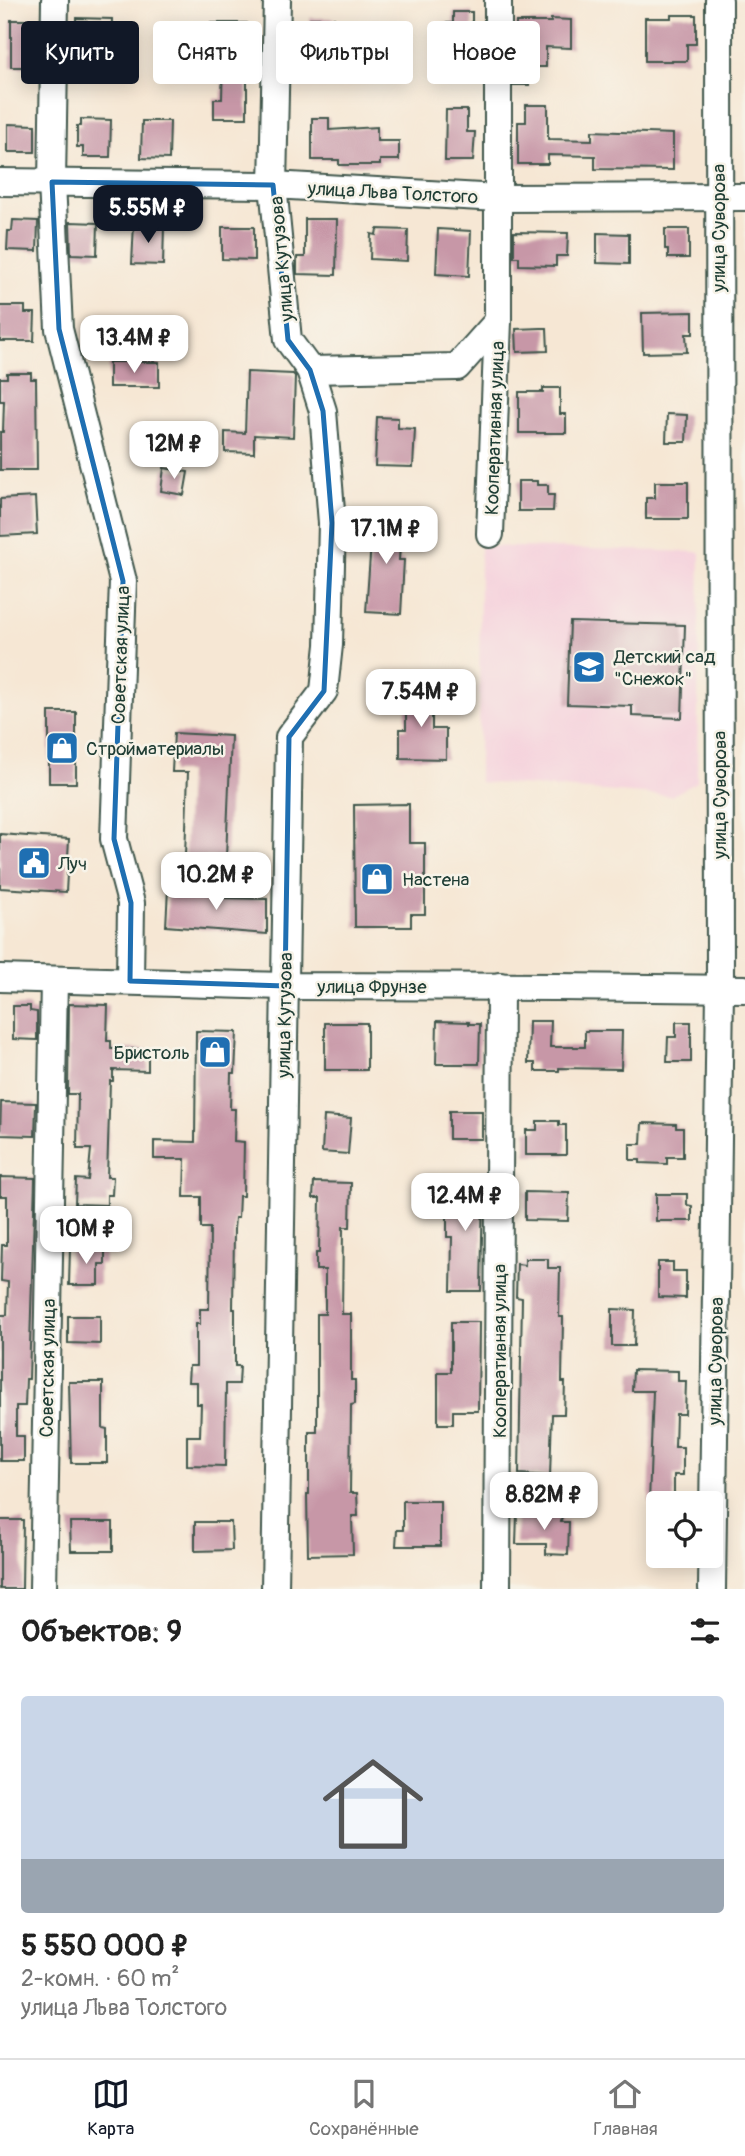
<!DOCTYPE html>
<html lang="ru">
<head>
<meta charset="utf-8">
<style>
  :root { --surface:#fff; --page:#f2f2f2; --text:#222; --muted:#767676; --line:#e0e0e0; --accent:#111827 }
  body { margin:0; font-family:Pangolin,sans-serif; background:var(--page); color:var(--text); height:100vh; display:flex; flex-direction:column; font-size:26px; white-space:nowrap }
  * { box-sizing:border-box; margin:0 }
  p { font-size:23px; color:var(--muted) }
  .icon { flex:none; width:38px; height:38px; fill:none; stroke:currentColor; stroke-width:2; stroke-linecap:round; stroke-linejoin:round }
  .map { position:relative; height:1589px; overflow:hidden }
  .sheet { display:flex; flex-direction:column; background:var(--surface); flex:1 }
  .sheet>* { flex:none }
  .hud { position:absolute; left:21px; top:21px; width:704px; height:63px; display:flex; gap:14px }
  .buttons { position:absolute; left:646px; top:1491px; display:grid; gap:14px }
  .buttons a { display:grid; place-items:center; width:77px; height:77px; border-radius:7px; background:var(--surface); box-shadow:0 4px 18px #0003; font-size:35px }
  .price { position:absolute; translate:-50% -60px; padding:0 16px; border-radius:14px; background:#fff; color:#222; font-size:23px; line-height:46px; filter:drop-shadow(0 2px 4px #0008) }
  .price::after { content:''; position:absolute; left:50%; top:42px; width:21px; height:16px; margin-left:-10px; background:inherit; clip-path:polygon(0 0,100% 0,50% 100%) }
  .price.selected { background:var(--accent); color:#fff }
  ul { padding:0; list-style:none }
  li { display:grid; align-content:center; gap:14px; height:371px; padding:0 21px }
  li+li { border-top:2px solid var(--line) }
  li span { display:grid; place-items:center; height:217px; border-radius:7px; color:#555 }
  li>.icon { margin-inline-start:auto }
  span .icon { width:126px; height:126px; fill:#fffc; stroke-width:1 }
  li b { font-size:30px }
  h2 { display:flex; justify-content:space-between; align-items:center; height:84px; padding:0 21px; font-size:30px }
  .chip { padding:0 24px; border-radius:7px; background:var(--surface); box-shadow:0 4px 18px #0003; font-size:24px; line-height:63px }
  .chip.selected { background:var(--accent); color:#fff }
  .menu { display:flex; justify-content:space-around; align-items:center; height:98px; border-top:2px solid var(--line); background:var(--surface); font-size:19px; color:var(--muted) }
  .menu a { display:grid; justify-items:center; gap:4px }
  .menu .selected { color:var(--accent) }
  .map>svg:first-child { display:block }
  .built { fill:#f5cfdb }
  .building { fill:#c797a7 }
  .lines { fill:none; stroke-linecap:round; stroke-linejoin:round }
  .minor-casing { stroke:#3f564c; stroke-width:30 }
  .minor { stroke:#fff; stroke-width:26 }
  .marked { fill:none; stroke:#1f6fb2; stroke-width:5; stroke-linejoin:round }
  .labels { text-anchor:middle; stroke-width:5; stroke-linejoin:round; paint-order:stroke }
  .street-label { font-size:19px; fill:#1f3d34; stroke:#f7f3e8 }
  .poi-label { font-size:19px; fill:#1f3d34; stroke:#f7f3e8; text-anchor:start }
</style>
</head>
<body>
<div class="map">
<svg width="745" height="1589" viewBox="0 0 745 1589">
  <rect width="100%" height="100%" fill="#f7f3e8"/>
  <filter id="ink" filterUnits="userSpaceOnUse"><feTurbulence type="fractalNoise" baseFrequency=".0143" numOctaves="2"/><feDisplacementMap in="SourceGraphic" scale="14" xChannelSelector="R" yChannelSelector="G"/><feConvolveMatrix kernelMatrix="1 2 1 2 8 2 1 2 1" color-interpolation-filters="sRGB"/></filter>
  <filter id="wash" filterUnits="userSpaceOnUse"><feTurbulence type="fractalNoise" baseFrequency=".00686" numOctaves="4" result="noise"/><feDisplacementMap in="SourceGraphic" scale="28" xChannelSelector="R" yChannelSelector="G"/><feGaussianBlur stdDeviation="1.57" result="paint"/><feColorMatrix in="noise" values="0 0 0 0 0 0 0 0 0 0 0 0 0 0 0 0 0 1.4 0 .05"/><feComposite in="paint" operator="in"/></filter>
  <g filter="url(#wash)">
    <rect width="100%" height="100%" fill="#f6e7d4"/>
    <polygon class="built" points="480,546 700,552 697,782 671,796 479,782"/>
    <g id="blocks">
      <g class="building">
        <polygon points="453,12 472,12 472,53 438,54 438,34 443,34 443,23 453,23"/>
        <polygon points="671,15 696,15 696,44 687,44 687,61 645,61 645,18 671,18"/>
        <polygon points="76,18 112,19 111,50 76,48"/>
        <polygon points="310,18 334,18 334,34 341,34 341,65 311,65"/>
        <polygon points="551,19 571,20 571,48 546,47 546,67 529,67 529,85 514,85 516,22 551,22"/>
        <rect x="11" y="20" width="24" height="47"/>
        <polygon points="211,23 247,23 247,118 214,118 214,99 222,99 223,58 211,58"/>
        <polygon points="526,105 548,105 548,139 592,140 592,131 673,134 673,170 595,169 595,156 548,155 548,164 518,164 518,122 526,122"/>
        <polygon points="446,110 467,110 467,132 475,132 473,161 445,161"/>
        <polygon points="312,118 329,118 329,130 377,127 377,141 399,141 399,160 380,160 380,165 339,165 339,160 312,160"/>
        <polygon points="81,119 111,120 110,157 83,157 83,147 77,147 77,126 81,126"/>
        <polygon points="142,121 170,121 169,159 141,158"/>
        <polygon points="8,124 35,125 35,152 8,152"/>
        <polygon points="305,219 337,219 336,275 297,274 297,257 305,257"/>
        <polygon points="13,220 38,221 37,251 7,250 8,231 12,231"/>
        <polygon points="70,222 98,223 97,255 71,254"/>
        <polygon points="134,224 164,225 163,265 132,264"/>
        <polygon points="222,227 254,227 254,260 222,259"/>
        <polygon points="377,229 408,230 407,261 370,259 371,234 376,235"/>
        <polygon points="438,229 471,231 469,276 436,274"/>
        <polygon points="665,229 689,229 689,258 668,258 668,249 665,249"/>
        <polygon points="514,232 568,233 567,256 556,256 556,266 519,265 519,257 514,257"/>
        <polygon points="597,233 629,234 629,264 597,263"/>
        <polygon points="0,306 25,306 25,313 35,313 34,341 0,341"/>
        <polygon points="693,312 693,334 686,334 687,352 643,353 642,313"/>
        <polygon points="541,328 547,328 548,351 517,352 516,329"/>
        <rect x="109" y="362" width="50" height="25"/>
        <polygon points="247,372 293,374 295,376 293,437 254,435 254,453 225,452 225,432 245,433"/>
        <polygon points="7,373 31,373 31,379 36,379 37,470 0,470 0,432 3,432 4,401 0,401 0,378 7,378"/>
        <polygon points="543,388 560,388 560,414 566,414 566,433 519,433 519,392 543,392"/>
        <polygon points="667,414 687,415 686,442 666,442"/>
        <polygon points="377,417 398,418 398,428 415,429 413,467 375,466"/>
        <polygon points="164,468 188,472 184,495 161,491"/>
        <polygon points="518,481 537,481 537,485 548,485 548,495 554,495 553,511 518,511"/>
        <polygon points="655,482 688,482 688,519 646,519 646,498 655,498"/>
        <polygon points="35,497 37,534 0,536 0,499"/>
        <polygon points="373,514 402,515 399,560 404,560 401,614 366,612"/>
        <polygon points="570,622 685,625 682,718 632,716 632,706 567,704"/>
        <polygon points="406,689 432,689 432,729 446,729 446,759 400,758 400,729 406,729"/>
        <rect x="49" y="712" width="27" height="71"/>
        <polygon points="174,733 231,736 226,858 185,856 188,772 172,772"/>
        <polygon points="409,804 409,843 425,843 425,914 411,914 411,927 355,927 354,805"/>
        <polygon points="0,834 69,839 66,892 0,888"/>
        <polygon points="168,889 221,893 221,898 267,899 267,934 166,926"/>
        <polygon points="69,1004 108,1005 107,1041 111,1041 111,1049 148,1049 148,1071 113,1070 113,1081 110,1081 107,1177 113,1177 112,1195 107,1195 107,1205 75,1204 76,1179 88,1180 91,1149 77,1149 78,1094 68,1094"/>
        <polygon points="13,1006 30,1006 30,1011 37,1012 37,1040 13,1039"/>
        <polygon points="437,1021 469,1022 469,1024 480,1024 479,1064 436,1064"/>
        <polygon points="529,1021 551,1021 550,1047 585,1047 585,1031 622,1031 621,1069 559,1068 559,1071 535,1071 535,1063 528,1063"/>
        <polygon points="676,1022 691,1022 691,1062 667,1062 668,1037 676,1037"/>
        <rect x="325" y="1023" width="42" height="47"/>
        <polygon points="196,1031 237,1032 235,1073 231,1073 230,1109 235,1109 234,1141 244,1142 243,1196 239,1196 238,1218 235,1218 234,1229 233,1309 235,1309 235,1366 240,1366 239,1384 226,1384 225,1466 187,1465 187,1436 200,1436 201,1404 197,1404 197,1382 188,1382 189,1366 196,1366 196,1324 200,1324 200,1309 209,1309 210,1228 201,1228 201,1197 184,1197 185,1159 154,1159 154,1141 195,1142"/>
        <polygon points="1,1102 36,1103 35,1136 0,1135"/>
        <rect x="449" y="1111" width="33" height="28"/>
        <polygon points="324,1116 351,1118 348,1154 322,1152"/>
        <polygon points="537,1121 559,1121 559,1125 566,1125 566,1155 526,1155 526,1130 537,1130"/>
        <polygon points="642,1123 676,1124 676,1128 683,1128 683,1157 667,1157 667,1164 640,1163 640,1160 630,1160 630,1144 641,1144"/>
        <polygon points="0,1177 35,1178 29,1379 26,1379 25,1406 16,1406 16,1436 24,1436 24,1461 0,1461 0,1315 7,1315 8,1282 1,1281 2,1245 7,1245 7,1196 0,1196"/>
        <polygon points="314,1182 351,1183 350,1227 343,1227 342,1314 351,1314 351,1380 355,1380 355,1404 351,1405 350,1493 357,1493 358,1516 352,1516 353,1554 308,1555 307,1494 309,1494 309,1432 317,1432 317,1314 325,1314 325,1270 316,1270 316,1253 319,1253 320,1198 313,1198"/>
        <polygon points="439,1184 483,1184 481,1291 451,1291 452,1237 447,1237 447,1203 439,1203"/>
        <polygon points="525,1192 569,1193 568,1221 525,1220"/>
        <polygon points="656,1194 687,1194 687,1205 692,1206 692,1221 656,1221"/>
        <polygon points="70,1248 105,1249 105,1264 99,1264 99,1285 69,1285"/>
        <polygon points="525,1259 548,1259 548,1268 560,1268 559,1317 563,1317 562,1382 565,1382 564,1414 552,1414 550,1476 519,1474 522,1298 516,1297 517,1264 525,1265"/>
        <polygon points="658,1262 673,1262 673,1271 686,1271 686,1298 658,1297"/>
        <polygon points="612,1309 635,1310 634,1346 612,1346"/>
        <polygon points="68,1316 100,1316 100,1344 68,1343"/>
        <polygon points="451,1322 479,1322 478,1411 453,1411 453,1424 438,1424 438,1372 451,1372"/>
        <polygon points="633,1370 678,1371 678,1381 686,1381 685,1414 676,1414 675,1447 683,1447 683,1475 674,1475 674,1503 649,1503 653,1391 632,1391"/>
        <polygon points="69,1382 103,1382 103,1428 107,1429 107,1463 71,1463"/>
        <polygon points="403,1501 440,1501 440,1546 396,1546 397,1530 403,1530"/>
        <polygon points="517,1514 562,1515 561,1522 569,1522 568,1555 546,1554 546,1544 516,1544"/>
        <polygon points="0,1520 23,1520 22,1589 0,1589"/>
        <polygon points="70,1522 113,1522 113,1551 71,1551"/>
        <polygon points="195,1522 231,1522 232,1550 195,1551"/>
      </g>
    </g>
  </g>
  <g filter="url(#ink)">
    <use href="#blocks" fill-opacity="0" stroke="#3f564c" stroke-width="2"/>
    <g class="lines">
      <defs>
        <g id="minor">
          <polyline points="55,0 52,182 59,329 123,581 114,839 131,903 130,981"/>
          <polyline points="0,182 273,185 498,198 745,197"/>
          <polyline points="310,370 457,367 498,321 498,0"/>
          <polyline points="490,534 498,321"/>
          <polyline points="0,978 285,986 556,987 745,989"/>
          <polyline points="43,1589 54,980"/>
          <polyline points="275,1589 289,737 324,691 329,645 332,523 323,411 310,370 288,340 273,185 277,0"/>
          <polyline points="497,1589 500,986"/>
          <polyline points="712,1589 720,989 719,0"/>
        </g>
      </defs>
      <use href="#minor" class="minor-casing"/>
      <use href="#minor" class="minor"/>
    </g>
  </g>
  <path class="marked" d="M52,182L273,185L288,340L310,370L323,411L332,523L324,691L289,737L285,986L130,981L131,903L114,839L123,581L59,329Z"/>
  <defs>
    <symbol id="school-square" viewBox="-11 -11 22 22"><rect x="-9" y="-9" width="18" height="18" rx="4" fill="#1f6fb2" stroke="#f7f3e8"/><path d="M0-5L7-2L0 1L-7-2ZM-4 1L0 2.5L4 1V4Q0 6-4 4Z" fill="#fff"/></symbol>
    <symbol id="shop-square" viewBox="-11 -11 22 22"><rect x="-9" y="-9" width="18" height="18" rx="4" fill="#1f6fb2" stroke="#f7f3e8"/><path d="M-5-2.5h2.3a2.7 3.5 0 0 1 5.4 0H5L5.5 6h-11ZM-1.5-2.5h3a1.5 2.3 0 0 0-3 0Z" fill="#fff"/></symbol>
    <symbol id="civic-square" viewBox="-11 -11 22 22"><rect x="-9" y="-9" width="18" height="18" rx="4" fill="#1f6fb2" stroke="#f7f3e8"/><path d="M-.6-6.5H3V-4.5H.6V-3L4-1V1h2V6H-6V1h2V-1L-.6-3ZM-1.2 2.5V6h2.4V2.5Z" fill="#fff"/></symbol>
  </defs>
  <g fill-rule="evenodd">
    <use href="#school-square" x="570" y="648" width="38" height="38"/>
    <use href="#shop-square" x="43" y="729" width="38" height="38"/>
    <use href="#civic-square" x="15" y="844" width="38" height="38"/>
    <use href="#shop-square" x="358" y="860" width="38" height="38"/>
    <use href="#shop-square" x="196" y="1033" width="38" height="38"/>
  </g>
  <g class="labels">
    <g class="street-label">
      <text transform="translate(393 192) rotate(3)" y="7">улица Льва Толстого</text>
      <text transform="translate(718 228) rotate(-90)" y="7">улица Суворова</text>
      <text transform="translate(281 259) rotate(-95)" y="7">улица Кутузова</text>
      <text transform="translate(494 428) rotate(-88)" y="7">Кооперативная улица</text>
      <text transform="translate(120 655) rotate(-88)" y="7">Советская улица</text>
      <text transform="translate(719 795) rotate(-90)" y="7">улица Суворова</text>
      <text x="372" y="993">улица Фрунзе</text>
      <text transform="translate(284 1015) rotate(-89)" y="7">улица Кутузова</text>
      <text transform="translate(499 1351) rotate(-90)" y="7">Кооперативная улица</text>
      <text transform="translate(715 1361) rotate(-89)" y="7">улица Суворова</text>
      <text transform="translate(47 1368) rotate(-89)" y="7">Советская улица</text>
    </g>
    <g class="poi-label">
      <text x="614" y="663">Детский сад<tspan x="614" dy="22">"Снежок"</tspan></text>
      <text x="86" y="755">Стройматериалы</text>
      <text x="58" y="870">Луч</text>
      <text x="402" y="886">Настена</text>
      <text x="190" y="1059" text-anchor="end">Бристоль</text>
    </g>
  </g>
</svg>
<div class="buttons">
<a><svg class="icon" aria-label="locate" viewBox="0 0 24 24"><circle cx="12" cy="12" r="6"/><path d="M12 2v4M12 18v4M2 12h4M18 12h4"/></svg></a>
</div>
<b class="price selected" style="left:148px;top:245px">5.55M ₽</b>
<b class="price" style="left:134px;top:375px">13.4M ₽</b>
<b class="price" style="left:174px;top:481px">12M ₽</b>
<b class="price" style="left:386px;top:566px">17.1M ₽</b>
<b class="price" style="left:421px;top:729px">7.54M ₽</b>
<b class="price" style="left:216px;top:912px">10.2M ₽</b>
<b class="price" style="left:465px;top:1233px">12.4M ₽</b>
<b class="price" style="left:86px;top:1266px">10M ₽</b>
<b class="price" style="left:544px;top:1532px">8.82M ₽</b>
<div class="hud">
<a class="chip selected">Купить</a>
<a class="chip">Снять</a>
<a class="chip">Фильтры</a>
<a class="chip">Новое</a>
</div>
</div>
<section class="sheet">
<h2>Объектов: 9<svg class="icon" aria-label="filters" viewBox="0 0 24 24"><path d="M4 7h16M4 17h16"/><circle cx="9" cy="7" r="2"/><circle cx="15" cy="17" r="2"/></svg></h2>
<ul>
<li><span style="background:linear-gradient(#c9d6e8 75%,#9aa5b1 0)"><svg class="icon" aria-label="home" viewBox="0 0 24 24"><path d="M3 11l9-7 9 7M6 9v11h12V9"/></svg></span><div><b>5 550 000 ₽</b><p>2-комн. · 60 m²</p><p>улица Льва Толстого</p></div></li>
</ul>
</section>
<nav class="menu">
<a class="selected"><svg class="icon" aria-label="map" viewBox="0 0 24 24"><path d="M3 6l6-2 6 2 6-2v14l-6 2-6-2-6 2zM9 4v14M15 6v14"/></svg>Карта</a>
<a><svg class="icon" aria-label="saved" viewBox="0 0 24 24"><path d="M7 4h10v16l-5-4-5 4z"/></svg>Сохранённые</a>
<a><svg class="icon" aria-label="home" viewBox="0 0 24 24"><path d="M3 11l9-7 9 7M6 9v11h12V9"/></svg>Главная</a>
</nav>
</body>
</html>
